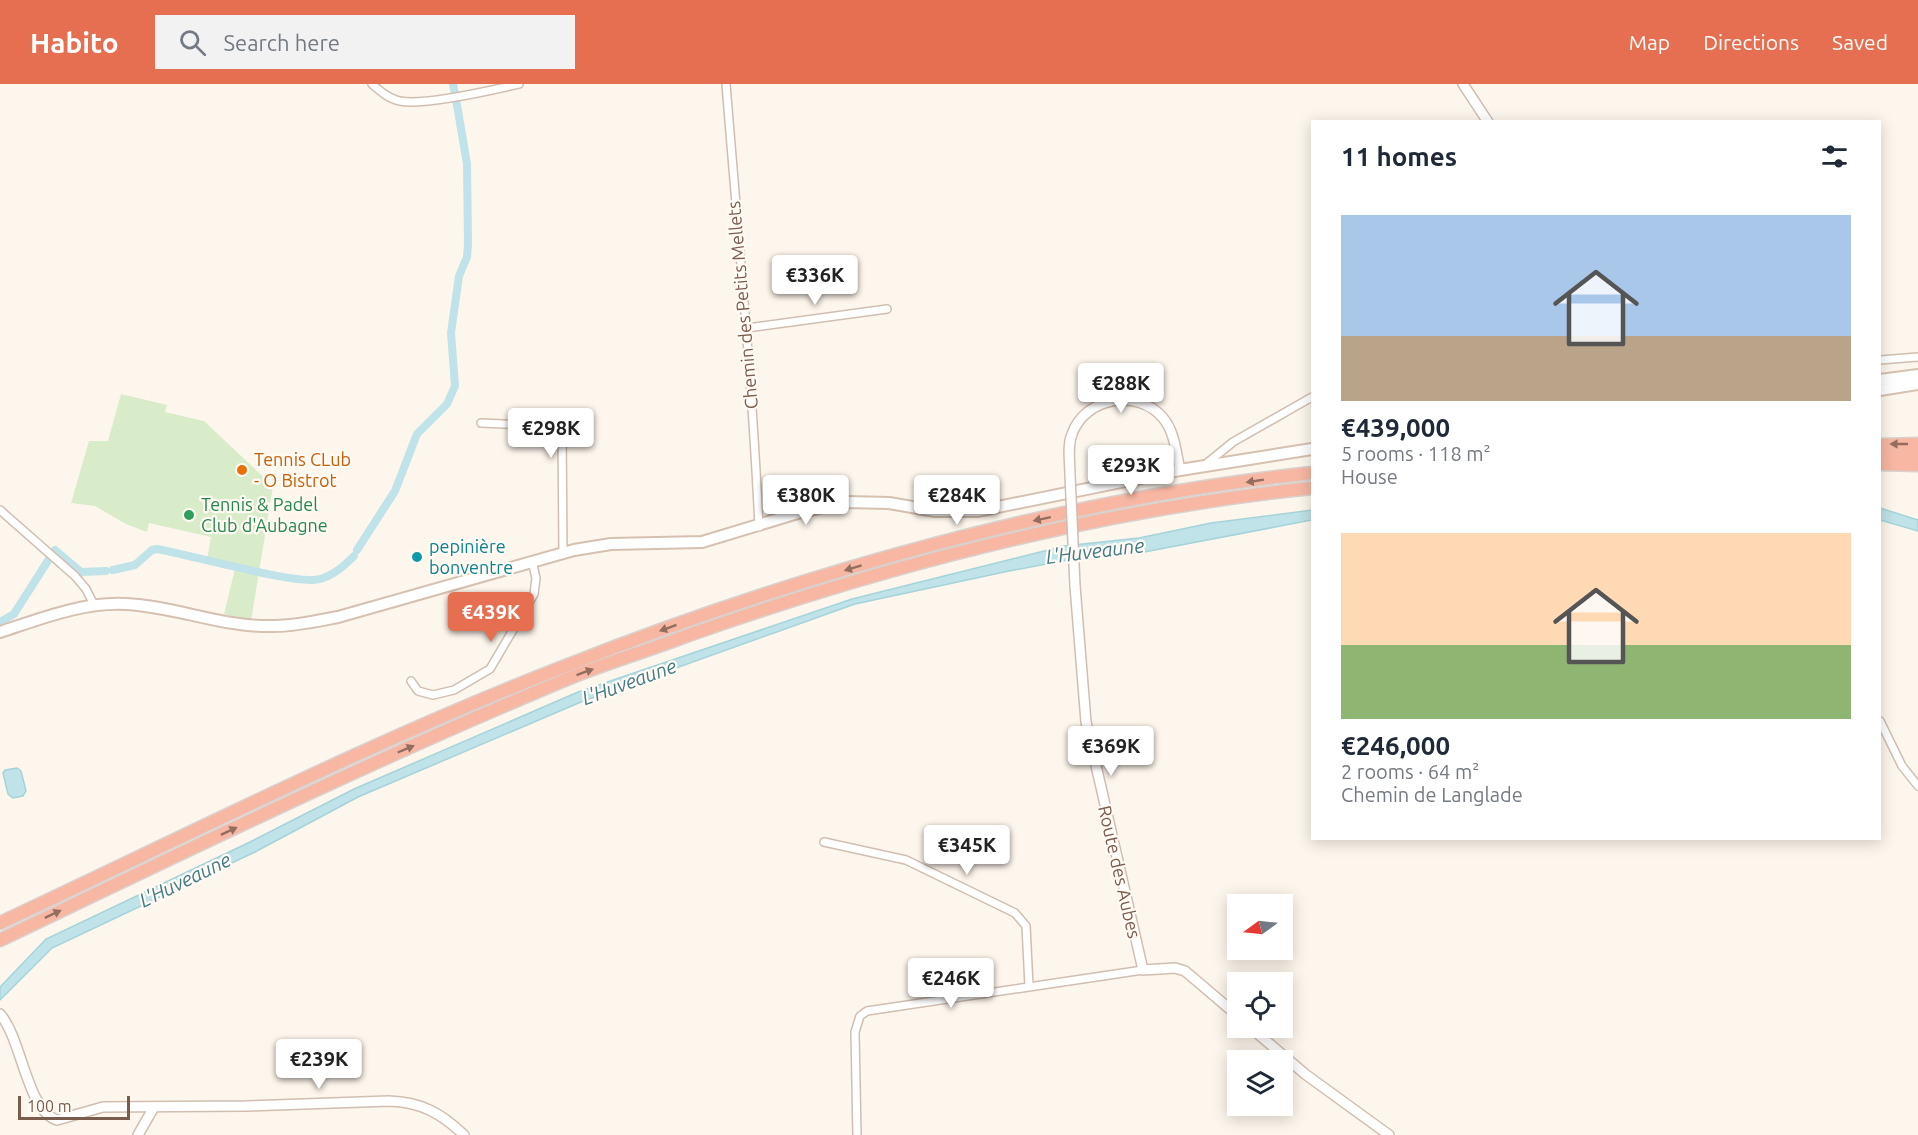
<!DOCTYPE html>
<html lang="en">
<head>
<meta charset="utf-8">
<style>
  :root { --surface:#fff; --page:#f2f2f3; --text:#1f2937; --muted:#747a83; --accent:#e76f51 }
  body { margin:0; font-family:Ubuntu,sans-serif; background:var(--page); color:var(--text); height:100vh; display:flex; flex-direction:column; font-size:22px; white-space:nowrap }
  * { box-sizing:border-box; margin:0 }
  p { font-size:20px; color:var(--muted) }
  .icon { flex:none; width:33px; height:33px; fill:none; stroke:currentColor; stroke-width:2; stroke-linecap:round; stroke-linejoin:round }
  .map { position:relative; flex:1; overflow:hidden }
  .side { position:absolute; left:1311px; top:36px; width:570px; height:720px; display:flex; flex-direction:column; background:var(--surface); border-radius:0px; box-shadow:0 3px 15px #0003 }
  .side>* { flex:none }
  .needle { width:39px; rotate:255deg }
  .buttons { position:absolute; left:1227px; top:810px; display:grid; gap:12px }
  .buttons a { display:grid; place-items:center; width:66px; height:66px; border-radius:0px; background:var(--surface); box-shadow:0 3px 15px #0003; font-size:30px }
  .scale { position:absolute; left:18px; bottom:15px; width:112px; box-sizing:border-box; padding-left:6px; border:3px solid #7a5c4d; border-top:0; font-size:16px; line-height:21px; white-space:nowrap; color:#7a5c4d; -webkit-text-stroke:4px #fffaf3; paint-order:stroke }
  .price { position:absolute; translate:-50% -51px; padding:0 14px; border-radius:6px; background:#fff; color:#222; font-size:20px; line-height:39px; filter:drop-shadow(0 2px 3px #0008) }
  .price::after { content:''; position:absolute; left:50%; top:36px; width:18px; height:14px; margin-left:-9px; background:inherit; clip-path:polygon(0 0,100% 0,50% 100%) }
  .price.selected { background:var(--accent); color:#fff }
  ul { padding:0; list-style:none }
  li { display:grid; align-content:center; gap:12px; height:318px; padding:0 30px }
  li span { display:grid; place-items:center; height:186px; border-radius:0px; color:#555 }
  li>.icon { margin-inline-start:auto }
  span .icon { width:108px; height:108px; fill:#fffc; stroke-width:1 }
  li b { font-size:26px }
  h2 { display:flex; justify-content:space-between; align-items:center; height:72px; padding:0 30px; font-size:26px }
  header { display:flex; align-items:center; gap:36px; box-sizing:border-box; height:84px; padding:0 30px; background:var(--accent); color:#fff }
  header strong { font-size:28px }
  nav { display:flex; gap:33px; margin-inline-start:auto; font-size:21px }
  .search { width:420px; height:54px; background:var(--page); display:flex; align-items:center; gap:15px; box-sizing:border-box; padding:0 21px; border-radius:0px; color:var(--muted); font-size:22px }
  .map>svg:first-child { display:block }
  .green { fill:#d8ecc9 }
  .water { fill:#bfe3e8; stroke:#a5d3da; stroke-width:1.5 }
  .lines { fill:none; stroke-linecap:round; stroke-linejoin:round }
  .canal { stroke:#bfe3e8; stroke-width:8 }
  .minor-casing { stroke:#d1beb0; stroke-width:10 }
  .tertiary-casing { stroke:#d1beb0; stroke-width:12 }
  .secondary-casing { stroke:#d6c0b0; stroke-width:14 }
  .motorway-casing { stroke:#dad1cd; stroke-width:15 }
  .minor { stroke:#fff; stroke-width:7 }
  .tertiary { stroke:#fff; stroke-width:9 }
  .secondary { stroke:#fff; stroke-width:10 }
  .motorway { stroke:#f7b7a3; stroke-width:12 }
  .tertiary-bridge-casing { stroke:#d1beb0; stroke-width:12; stroke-linecap:butt }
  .tertiary-bridge { stroke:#fff; stroke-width:9 }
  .oneway { fill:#936e5e }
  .food-dot { fill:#e8710a; stroke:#fffaf3; stroke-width:2 }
  .leisure-dot { fill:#2e9e5b; stroke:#fffaf3; stroke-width:2 }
  .culture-dot { fill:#0f9aa8; stroke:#fffaf3; stroke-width:2 }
  .labels { text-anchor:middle; stroke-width:4.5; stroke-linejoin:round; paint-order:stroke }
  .street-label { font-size:18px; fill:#7a5c4d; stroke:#fffaf3 }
  .food-label { font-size:18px; fill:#c56008; stroke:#fffaf3; text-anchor:start }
  .leisure-label { font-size:18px; fill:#27864d; stroke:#fffaf3; text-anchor:start }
  .culture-label { font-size:18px; fill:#0d838f; stroke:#fffaf3; text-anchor:start }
  .water-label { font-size:20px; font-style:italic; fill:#437c86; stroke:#fffaf3 }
</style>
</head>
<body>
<header>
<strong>Habito</strong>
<div class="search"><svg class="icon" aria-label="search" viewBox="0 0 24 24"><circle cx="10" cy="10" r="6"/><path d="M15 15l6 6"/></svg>Search here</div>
<nav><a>Map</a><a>Directions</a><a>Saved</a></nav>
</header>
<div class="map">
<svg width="1918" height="1051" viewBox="0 0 1918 1051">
  <rect width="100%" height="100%" fill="#fdf6ec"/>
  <polygon class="green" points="121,310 167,321 165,328 204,337 273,402 251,537 224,530 235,485 207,476 211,453 149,439 147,448 126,440 95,422 71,419 89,357 108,357"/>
  <g class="water">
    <polygon points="1880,424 1918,436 1918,447 1880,436"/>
    <polygon points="1312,426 1312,436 1139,469 1089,472 1009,487 855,520 581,618 358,713 255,768 52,864 0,916 0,903 46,855 250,758 354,705 578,608 852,515 1064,462 1139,454 1211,439"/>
    <polygon points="17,684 21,687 26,707 23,712 13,714 8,710 3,689 5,686"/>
  </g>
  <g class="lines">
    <g class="canal">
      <polyline points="453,0 455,10"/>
      <polyline points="55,466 81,488 106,487"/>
      <polyline points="357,466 395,407 417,350 447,320 455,302 451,249 459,192 467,173 468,160 467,80 456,15"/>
      <path d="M113,486L135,481L152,466L157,465C187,470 299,502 320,495C334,491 344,482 354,472"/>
      <polyline points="0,538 14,530 49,475"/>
    </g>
    <defs>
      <g id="minor">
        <path d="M372,0C380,7 389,15 400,17C423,22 493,6 519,0"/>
        <path d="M726,0C738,148 752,295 759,443"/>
        <polyline points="747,244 887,225"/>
        <polyline points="1880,276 1918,273"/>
        <polyline points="481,339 556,342 562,347 563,468"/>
        <polyline points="1206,380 1233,358 1312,313"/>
        <polyline points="0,426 75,492 86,505 94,521"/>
        <polyline points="411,597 418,607 433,611 454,606 490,585 534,510 536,494 532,477"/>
        <polyline points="1880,637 1902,682 1918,702"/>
        <polyline points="824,758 906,776 1015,829 1026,842 1029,902"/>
        <polyline points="857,1051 855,948 860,932 867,927 1143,886"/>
      </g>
      <g id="tertiary">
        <polyline points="1463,0 1488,38"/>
        <path d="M1070,391C1070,378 1067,362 1072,350C1085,313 1138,304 1163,334C1175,348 1176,369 1180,386"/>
        <polyline points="1075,502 1086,638 1143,886 1175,884 1185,887 1238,932"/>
        <path d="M0,930C22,955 27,1027 57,1036L103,1023L246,1022L389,1017C421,1018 441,1029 464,1051"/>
        <polyline points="1251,944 1305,990 1389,1051"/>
        <polyline points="138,1051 154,1023"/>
      </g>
      <g id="secondary">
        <polyline points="1880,296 1918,291"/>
        <polyline points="1880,306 1918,300"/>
        <path d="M0,548C40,535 82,518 125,520C175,522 224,544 274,542C296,542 317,537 338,533L574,466L611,460L702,458L801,428L846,418L889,419L935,427H978L1180,386L1312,365"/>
      </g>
      <g id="motorway">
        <polyline points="1880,361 1918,360"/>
        <polyline points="1884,373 1918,372"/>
        <polyline points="1880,380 1918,381"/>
        <path d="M0,839C188,751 374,656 568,581C802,489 1062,415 1312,389"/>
        <path d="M0,856C188,766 375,675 567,595C606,579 647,567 686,552C887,481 1100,426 1312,404"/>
      </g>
    </defs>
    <use href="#minor" class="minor-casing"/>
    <use href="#tertiary" class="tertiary-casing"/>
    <use href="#secondary" class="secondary-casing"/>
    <use href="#motorway" class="motorway-casing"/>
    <use href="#minor" class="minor"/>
    <use href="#tertiary" class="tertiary"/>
    <use href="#secondary" class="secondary"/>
    <use href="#motorway" class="motorway"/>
    <defs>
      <polyline id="tertiary-bridge" points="1070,391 1075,502"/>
    </defs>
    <use href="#tertiary-bridge" class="tertiary-bridge-casing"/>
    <use href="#tertiary-bridge" class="tertiary-bridge"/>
  </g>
  <defs><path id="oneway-solid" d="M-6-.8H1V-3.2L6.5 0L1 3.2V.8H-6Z" transform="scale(1.5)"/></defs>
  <g class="oneway">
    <use href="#oneway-solid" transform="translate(1899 360) rotate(180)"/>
    <use href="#oneway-solid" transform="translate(1255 397) rotate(171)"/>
    <use href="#oneway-solid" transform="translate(1042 435) rotate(168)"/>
    <use href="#oneway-solid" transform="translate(853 484) rotate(163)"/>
    <use href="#oneway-solid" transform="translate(668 544) rotate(160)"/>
    <use href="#oneway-solid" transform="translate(585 588) rotate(-20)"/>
    <use href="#oneway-solid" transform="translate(406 665) rotate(-23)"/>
    <use href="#oneway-solid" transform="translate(229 747) rotate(-25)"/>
    <use href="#oneway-solid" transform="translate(53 830) rotate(-25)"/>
  </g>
  <circle class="food-dot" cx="242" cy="386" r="6"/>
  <circle class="leisure-dot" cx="189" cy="431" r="6"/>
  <circle class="culture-dot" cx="417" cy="473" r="6"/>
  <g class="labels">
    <g class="street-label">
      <text transform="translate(743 221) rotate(-95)" y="6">Chemin des Petits Mellets</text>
      <text transform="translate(1119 788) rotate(77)" y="6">Route des Aubes</text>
    </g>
    <g class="food-label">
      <text x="254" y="382">Tennis CLub<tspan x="254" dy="21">- O Bistrot</tspan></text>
    </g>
    <g class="leisure-label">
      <text x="201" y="427">Tennis &amp; Padel<tspan x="201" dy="21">Club d'Aubagne</tspan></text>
    </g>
    <g class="culture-label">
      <text x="429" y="469">pepinière<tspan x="429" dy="21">bonventre</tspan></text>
    </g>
    <g class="water-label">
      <text transform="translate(1095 467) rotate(-7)" y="7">L'Huveaune</text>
      <text transform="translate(629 598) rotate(-20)" y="7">L'Huveaune</text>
      <text transform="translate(185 796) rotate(-26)" y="7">L'Huveaune</text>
    </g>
  </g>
</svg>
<div class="buttons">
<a><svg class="needle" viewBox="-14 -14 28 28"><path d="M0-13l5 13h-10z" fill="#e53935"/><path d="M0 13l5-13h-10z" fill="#747a83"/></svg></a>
<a><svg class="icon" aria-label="locate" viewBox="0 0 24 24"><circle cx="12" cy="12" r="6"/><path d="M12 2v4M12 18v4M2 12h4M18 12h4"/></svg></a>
<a><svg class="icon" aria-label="layers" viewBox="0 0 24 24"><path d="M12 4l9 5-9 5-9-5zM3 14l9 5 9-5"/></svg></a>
</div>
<div class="scale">100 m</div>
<b class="price" style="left:815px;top:222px">€336K</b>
<b class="price" style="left:1121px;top:330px">€288K</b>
<b class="price" style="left:551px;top:375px">€298K</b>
<b class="price" style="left:1131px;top:412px">€293K</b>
<b class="price" style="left:806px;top:442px">€380K</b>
<b class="price" style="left:957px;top:442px">€284K</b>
<b class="price selected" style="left:491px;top:559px">€439K</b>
<b class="price" style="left:1111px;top:693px">€369K</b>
<b class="price" style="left:967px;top:792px">€345K</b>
<b class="price" style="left:951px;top:925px">€246K</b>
<b class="price" style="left:319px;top:1006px">€239K</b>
<section class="side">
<h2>11 homes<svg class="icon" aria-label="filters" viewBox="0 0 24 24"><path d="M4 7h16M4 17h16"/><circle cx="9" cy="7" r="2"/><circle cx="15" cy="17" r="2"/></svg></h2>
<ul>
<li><span style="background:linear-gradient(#a9c7e8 65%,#b9a48a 0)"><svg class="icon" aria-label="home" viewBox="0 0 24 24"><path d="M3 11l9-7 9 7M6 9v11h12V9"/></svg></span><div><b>€439,000</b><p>5 rooms · 118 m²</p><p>House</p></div></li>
<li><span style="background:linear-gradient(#ffd9b3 60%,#8fb573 0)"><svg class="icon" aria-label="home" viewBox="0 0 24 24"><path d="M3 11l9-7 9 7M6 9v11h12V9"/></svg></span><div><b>€246,000</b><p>2 rooms · 64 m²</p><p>Chemin de Langlade</p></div></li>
</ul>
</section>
</div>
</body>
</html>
